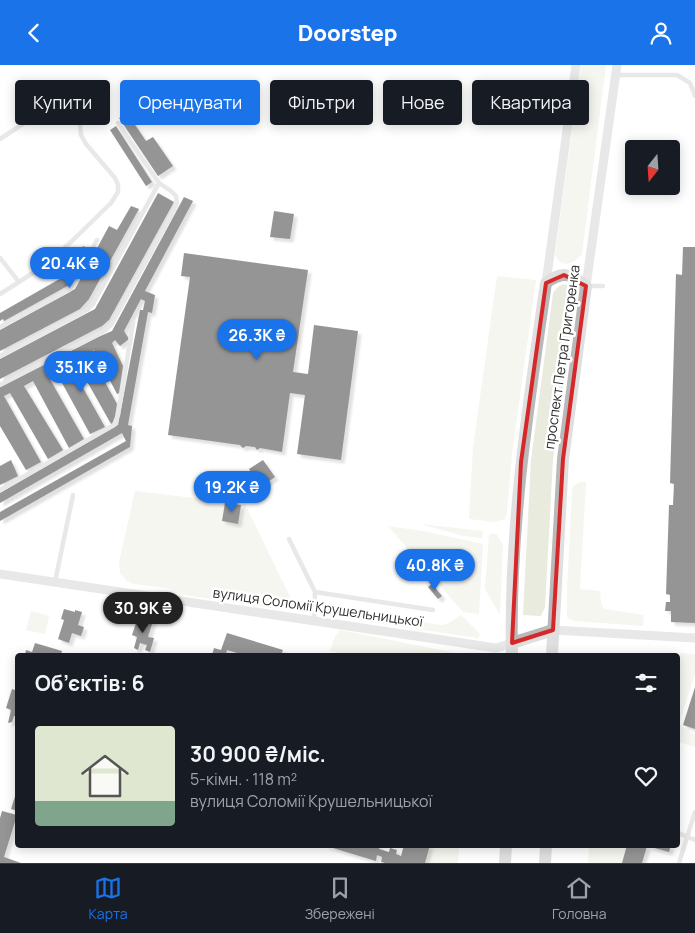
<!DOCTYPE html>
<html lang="uk">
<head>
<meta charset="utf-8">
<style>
  :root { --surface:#171b24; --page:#242831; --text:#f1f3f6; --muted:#9ea1a6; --line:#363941; --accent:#1a73e8 }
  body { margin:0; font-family:Manrope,sans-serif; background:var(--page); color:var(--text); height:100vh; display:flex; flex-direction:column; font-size:19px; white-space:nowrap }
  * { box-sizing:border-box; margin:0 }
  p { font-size:16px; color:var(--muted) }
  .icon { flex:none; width:28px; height:28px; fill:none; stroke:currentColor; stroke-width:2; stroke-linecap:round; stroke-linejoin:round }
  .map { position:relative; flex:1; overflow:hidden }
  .side { position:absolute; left:15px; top:588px; width:665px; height:195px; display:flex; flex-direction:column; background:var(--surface); border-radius:5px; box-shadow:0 2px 12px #0003 }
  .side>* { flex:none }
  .guide { position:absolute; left:15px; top:15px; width:665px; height:45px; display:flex; gap:10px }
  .needle { width:32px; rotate:197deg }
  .buttons { position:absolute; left:625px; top:75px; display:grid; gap:10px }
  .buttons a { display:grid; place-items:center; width:55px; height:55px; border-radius:5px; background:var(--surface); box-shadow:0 2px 12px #0003; font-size:25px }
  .price { position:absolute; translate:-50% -42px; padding:0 11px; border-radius:18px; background:var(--accent); color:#fff; font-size:16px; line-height:32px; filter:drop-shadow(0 1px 2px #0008) }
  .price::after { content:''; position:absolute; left:50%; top:30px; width:15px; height:11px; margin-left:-8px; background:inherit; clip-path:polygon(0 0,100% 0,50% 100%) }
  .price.selected { background:#222; color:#fff }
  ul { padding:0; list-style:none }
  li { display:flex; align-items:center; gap:15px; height:125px; padding:0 20px }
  li span { display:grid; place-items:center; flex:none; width:140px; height:100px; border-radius:5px; color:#555 }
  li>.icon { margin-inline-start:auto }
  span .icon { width:60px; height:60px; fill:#fffc; stroke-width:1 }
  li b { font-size:21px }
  h2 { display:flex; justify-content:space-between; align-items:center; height:60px; padding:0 20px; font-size:21px }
  .chip { padding:0 18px; border-radius:5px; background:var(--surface); box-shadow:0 2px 12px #0003; font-size:18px; line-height:45px }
  .chip.selected { background:var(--accent); color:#fff }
  header { display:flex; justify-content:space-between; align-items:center; height:65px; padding:0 20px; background:var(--accent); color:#fff; font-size:22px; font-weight:800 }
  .dock { display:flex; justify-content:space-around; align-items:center; height:70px; border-top:1px solid var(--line); background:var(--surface); font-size:14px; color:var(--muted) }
  .dock a { display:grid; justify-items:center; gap:2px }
  .dock .selected { color:var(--accent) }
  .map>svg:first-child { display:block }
  .green { fill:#e8ebdd }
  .building { fill:#161616; filter:url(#shadow) }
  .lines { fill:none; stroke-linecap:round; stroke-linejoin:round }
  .lane { stroke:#ccc; stroke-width:4.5 }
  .street { stroke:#ccc; stroke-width:9 }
  .secondary { stroke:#b9b9b9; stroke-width:12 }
  .marked { fill:none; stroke:#d62828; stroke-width:4; stroke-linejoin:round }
  .labels { text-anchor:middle; stroke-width:5; stroke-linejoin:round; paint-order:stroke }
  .street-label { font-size:14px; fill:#2f2f2f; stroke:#fff }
</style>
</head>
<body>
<header><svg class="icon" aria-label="back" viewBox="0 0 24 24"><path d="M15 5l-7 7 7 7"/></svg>Doorstep<svg class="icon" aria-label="person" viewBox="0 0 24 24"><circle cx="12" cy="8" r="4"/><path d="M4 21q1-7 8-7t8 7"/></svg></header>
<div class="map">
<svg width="695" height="798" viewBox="0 0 695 798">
  <defs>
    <filter id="shadow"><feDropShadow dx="3.5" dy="3.5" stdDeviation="1" flood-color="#0004"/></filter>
  </defs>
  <rect width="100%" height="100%" fill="#fff"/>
  <g class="green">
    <path d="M581,0H606L582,189C574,199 562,204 555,190Z"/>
    <polygon points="497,211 536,215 512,389 507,448 505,454 495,457 469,454 473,382"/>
    <polygon points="564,219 572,222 576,231 553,394 545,542 541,551 523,550 531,395 553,228 559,221"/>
    <polygon points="580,417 586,417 580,524 600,526 601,538 604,544 644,550 643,561 574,556 567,552 567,524 572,425 574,420"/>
    <polygon points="135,426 245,439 293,538 305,540 305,543 290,542 286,545 184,530 167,523 133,519 126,515 120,508 119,497"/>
    <polygon points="420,459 483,466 482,473 464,471"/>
    <polygon points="388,461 422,466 483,479 479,549 463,547"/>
    <polygon points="489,469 497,469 503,480 500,550 485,524"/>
    <polygon points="324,543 442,560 447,559 461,550 480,569 478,573 323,550"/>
    <polygon points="31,546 49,551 45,569 26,565"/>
    <polygon points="340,565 466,590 343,590 330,586 335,572"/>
    <polygon points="681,588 695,589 695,609 679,659 695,670 695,682 678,677 678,598"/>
    <polygon points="430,780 459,780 458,798 425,798"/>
    <polygon points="589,780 627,780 622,798 588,798"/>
  </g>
  <g class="building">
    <polygon points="127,48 146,76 153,72 173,101 158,111 119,53"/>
    <polygon points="116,61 152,117 146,121 110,65"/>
    <polygon points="158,128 174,137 109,255 102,261 0,314 0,294 95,244"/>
    <polygon points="184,132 193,136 145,226 155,230 152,248 148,247 128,360 132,361 130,382 0,456 0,447 126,376 122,368 0,438 0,428 118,360 140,245 143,245 145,236 141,234 124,266 129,274 120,281 115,275 112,278 123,301 119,328 117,329 94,285 89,288 117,339 114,357 111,359 75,295 69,298 105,362 90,369 55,305 47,309 84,374 69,383 33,316 24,321 63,385 48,394 10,328 4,331 41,397 26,405 0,361 0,322 98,272 112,266"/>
    <polygon points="131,141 139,144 89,234 80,244 0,286 0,265 75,224 109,161 117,165"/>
    <polygon points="274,146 294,149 290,174 270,172"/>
    <polygon points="83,181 90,184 71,219 4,256 3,254 0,256 0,248 63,212"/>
    <polygon points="683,182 695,182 695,558 671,557 671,546 665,546 666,537 670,537 670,530 666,529 669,440 673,440 674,419 670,418 676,209 682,210"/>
    <polygon points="184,188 308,205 293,307 308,309 314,260 358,266 341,395 297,389 305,330 290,328 282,387 260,383 257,385 255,382 246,381 243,383 240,380 168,370 190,212 181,211"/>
    <polygon points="11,395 18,411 0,420 0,401"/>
    <polygon points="263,395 275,412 260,422 249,404"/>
    <polygon points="225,438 241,440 238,459 222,456"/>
    <polygon points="432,519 442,531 438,534 428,522"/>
    <polygon points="64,544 75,547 75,545 82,547 78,560 84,562 81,571 72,568 69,578 58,574 64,555 61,554"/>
    <polygon points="138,552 153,556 148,572 154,573 150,587 145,585 147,580 140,578 138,585 134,583 137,572 132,570"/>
    <polygon points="227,568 283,585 281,590 244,590 227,585 226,590 212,590 214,583 221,585"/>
    <polygon points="35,578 62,586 61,590 25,590 26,585 32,587"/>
    <polygon points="695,622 695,664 683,660"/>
    <polygon points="12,624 18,626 18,652 14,651 12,657 8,658 11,645 6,643"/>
    <polygon points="17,725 18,725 18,746 11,744"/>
    <polygon points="2,746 17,750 4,792 21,798 0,798 0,753"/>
    <polygon points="323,780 377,780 380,781 379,784 389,787 390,783 397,785 396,789 401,791 404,780 430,780 425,798 385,798 381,797 382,792 377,790 376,796"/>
    <polygon points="627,780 671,780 669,787 647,781 642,798 622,798"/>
  </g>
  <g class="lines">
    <g class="lane">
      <polyline points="616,10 677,10 690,18 695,31"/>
      <polyline points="0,74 50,41 57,39 68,44 77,52 80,59 81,70 86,79 115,113 118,120 118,127 111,138 72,176 45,200 19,217"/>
      <polyline points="0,193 19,217 0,229"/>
      <polyline points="586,221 603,221"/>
      <polyline points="0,262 69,225 75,218 97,175"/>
      <polyline points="0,291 87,245 93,239 159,118"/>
      <polyline points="0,320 103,267 111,260 174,145 177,137 176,131 171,126 159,118 118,58"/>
      <polyline points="0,425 114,360 118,350 133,258"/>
      <polyline points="289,474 315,527 314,555"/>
      <polyline points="55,517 73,430"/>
      <polyline points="315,527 433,545"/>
      <polyline points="678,768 695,775"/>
      <polyline points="679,798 695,747"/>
    </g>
    <g class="street">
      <polyline points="546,218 576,0"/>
      <polyline points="586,221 617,0"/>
      <polyline points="0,509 496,583 512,578"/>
      <polyline points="553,565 695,573"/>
    </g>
    <g class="secondary">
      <polyline points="512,578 553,565"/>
      <path d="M512,590C509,465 528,342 546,218C562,206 570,208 586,221L563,394L552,590"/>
      <polyline points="505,798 506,780"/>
      <polyline points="545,798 546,780"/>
    </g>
  </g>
  <path d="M0 0H695V798H0ZM564,210L586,221L563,394L553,565L512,578L521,397L546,218Z" fill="#fff" fill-opacity=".55" fill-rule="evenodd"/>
  <path class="marked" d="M564,210L586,221L563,394L553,565L512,578L521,397L546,218Z"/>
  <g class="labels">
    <g class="street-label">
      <text transform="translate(562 292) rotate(-82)" y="5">проспект Петра Григоренка</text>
      <text transform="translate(318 542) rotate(8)" y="5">вулиця Соломії Крушельницької</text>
    </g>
  </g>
</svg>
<div class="buttons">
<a><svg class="needle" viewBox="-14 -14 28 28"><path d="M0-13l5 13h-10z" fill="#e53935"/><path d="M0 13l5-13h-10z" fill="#9ea1a6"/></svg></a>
</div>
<b class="price" style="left:70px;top:224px">20.4K ₴</b>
<b class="price" style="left:257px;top:296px">26.3K ₴</b>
<b class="price" style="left:81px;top:328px">35.1K ₴</b>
<b class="price" style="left:232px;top:448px">19.2K ₴</b>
<b class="price" style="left:435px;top:526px">40.8K ₴</b>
<b class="price selected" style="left:143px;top:569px">30.9K ₴</b>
<div class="guide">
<a class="chip">Купити</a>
<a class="chip selected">Орендувати</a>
<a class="chip">Фільтри</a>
<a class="chip">Нове</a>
<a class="chip">Квартира</a>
</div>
<section class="side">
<h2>Об’єктів: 6<svg class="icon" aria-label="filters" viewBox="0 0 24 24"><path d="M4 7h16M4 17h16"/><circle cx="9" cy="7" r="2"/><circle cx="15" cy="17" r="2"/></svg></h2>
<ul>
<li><span style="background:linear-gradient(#dfe7d0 75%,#7fa58c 0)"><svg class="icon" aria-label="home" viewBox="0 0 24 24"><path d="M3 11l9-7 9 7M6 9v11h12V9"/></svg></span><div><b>30 900 ₴/міс.</b><p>5-кімн. · 118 m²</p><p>вулиця Соломії Крушельницької</p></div><svg class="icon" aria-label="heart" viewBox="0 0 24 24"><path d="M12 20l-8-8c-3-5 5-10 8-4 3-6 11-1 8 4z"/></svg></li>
</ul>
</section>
</div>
<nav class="dock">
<a class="selected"><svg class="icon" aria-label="map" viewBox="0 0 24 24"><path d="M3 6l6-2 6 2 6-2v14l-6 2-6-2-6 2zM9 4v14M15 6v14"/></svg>Карта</a>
<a><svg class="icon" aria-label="saved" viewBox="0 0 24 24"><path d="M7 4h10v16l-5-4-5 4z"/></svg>Збережені</a>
<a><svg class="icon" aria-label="home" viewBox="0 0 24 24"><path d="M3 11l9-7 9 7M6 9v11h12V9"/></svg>Головна</a>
</nav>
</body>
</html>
